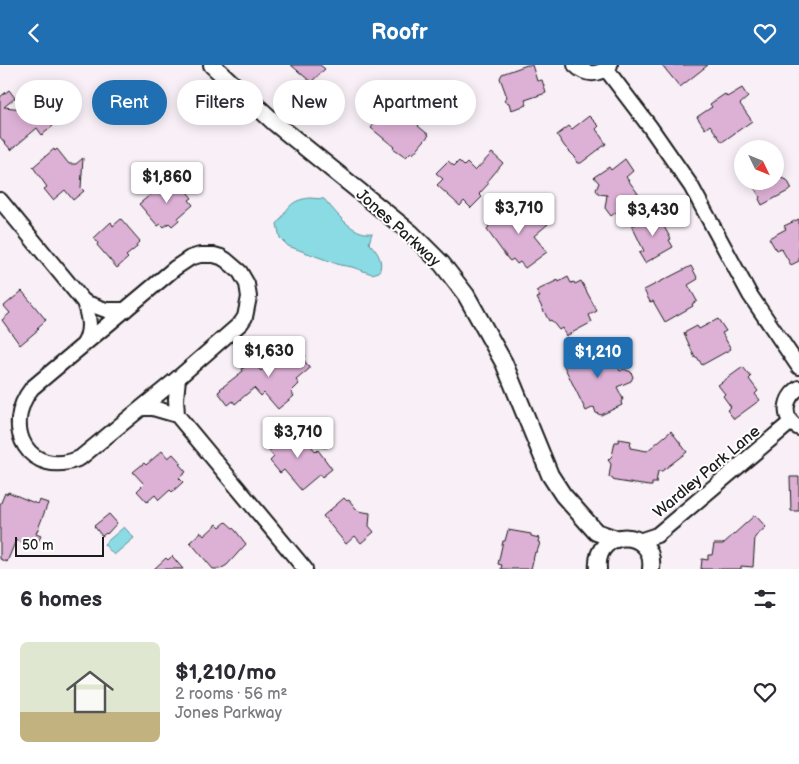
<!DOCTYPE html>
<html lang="en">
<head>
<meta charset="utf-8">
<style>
  :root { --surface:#fff; --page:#f7f7f7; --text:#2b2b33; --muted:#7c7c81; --accent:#1f6fb2 }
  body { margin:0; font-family:"Balsamiq Sans",sans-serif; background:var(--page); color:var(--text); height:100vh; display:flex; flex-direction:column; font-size:19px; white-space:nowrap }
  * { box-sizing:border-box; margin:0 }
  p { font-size:16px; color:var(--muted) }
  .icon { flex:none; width:28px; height:28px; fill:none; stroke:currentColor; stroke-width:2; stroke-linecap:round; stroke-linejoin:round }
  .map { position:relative; height:504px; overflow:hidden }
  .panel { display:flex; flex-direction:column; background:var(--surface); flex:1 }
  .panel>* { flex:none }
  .guide { position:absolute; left:15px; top:15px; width:500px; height:45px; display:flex; gap:10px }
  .needle { width:32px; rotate:133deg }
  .buttons { position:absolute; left:734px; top:75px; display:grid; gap:10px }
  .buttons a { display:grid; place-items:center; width:50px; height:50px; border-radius:50%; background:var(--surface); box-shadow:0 2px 12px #0003; font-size:25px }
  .scale { position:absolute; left:15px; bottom:12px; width:89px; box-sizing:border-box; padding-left:5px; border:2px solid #1c1c1c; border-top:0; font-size:14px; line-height:18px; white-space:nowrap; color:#1c1c1c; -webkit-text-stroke:4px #fff; paint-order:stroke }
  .price { position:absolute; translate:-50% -42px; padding:0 11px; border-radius:5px; background:#fff; color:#222; font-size:16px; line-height:32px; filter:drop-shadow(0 1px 2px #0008) }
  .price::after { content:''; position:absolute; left:50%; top:30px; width:15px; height:11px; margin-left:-8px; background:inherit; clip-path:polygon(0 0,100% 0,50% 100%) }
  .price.active { background:var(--accent); color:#fff }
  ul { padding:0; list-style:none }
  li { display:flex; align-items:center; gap:15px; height:125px; padding:0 20px }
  li span { display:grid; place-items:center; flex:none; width:140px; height:100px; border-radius:8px; color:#555 }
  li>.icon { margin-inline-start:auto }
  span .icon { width:60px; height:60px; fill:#fffc; stroke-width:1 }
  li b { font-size:21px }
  h2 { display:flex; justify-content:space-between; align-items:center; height:60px; padding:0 20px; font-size:21px }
  .chip { padding:0 18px; border-radius:22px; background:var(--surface); box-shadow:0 2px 12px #0003; font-size:18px; line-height:45px }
  .chip.active { background:var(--accent); color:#fff }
  header { display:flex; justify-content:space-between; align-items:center; height:65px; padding:0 20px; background:var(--accent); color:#fff; font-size:22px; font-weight:700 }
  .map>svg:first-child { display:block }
  .water { fill:#8adbe4; stroke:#5e8f94 }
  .building { fill:#ddb1d6; stroke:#1c1c1c }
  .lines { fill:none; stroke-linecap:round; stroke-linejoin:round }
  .minor-casing { stroke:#1c1c1c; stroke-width:18 }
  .tertiary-casing { stroke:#1c1c1c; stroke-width:20 }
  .minor { stroke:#fff; stroke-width:14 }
  .tertiary { stroke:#fff; stroke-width:16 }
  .labels { text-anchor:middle; stroke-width:4; stroke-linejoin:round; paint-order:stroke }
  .street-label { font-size:16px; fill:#1c1c1c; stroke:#fff }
</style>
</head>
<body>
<header><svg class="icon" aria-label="back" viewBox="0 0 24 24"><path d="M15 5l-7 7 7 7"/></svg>Roofr<svg class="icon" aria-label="heart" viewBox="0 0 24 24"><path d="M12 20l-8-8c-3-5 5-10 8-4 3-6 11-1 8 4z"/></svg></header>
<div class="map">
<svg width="799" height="504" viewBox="0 0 799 504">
  <rect width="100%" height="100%" fill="#f8eff7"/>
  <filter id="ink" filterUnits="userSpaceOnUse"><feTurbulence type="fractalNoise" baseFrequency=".02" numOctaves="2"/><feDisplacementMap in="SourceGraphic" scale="10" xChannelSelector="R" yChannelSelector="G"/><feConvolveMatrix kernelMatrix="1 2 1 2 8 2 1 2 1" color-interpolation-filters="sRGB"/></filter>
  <g filter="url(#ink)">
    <g class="water">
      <path d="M309,133L324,134C336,147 352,171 372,168L369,178C377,186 384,196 379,207L372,209L352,202L340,200L288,181L280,173L277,159C289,144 288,136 309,133Z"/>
      <polygon points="311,357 315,359 329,376 329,381 326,383 320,382 318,379 319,374 305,366 305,359"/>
      <polygon points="124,462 134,473 114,490 104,479"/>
    </g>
    <g class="building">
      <polygon points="291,0 320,0 325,4 311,17"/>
      <polygon points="527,0 532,0 537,16 542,15 546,28 525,35 527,40 511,45 509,38 504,36 507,32 500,13 502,9"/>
      <polygon points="662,0 708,0 680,22"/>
      <polygon points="742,23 748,32 740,39 752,56 722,77 710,60 705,64 697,52 712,42 710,39 725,29 727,32"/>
      <polygon points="9,25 15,33 4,42 23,44 28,50 38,42 39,43 41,41 50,52 47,54 53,61 42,70 37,63 11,85 0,72 0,32"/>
      <polygon points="386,37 390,39 392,37 395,39 406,38 412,43 414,54 420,59 418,61 429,70 413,89 411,87 406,92 393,83 394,82 371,63 375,58 371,55"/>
      <polygon points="589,51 599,61 596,64 606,79 581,98 577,98 575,92 565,82 557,70 569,61 572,64"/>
      <polygon points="54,84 55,86 57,84 69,99 76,99 83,93 81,123 84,126 73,135 65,125 53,135 44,124 47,122 33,102"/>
      <polygon points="492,88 503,98 487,117 489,118 479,129 482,132 471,143 464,136 460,141 437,120 443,114 436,108 448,96 454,101 459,96 464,101 467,98 475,106"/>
      <polygon points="625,94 633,106 626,112 639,130 611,151 605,143 607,130 599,129 596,125 599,118 594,112 609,102 611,105"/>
      <polygon points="775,111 787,115 792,124 762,140 759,134 760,132 750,116 775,116"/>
      <polygon points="178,116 192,133 189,135 193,140 178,153 179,155 172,161 169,158 164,162 161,159 158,161 139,139 155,126 156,122 161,118 175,118"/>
      <polygon points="516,138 521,138 532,153 539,148 548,159 534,171 547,187 525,203 520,197 517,199 513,194 510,196 508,194 487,165 491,157"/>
      <polygon points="660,147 667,158 663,160 671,174 669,175 673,182 645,198 639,188 644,186 632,161"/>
      <polygon points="121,154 140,176 136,180 137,182 126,191 128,193 117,203 97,180 98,178 94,173 111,157 113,161"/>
      <polygon points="799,154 799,196 791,200 781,183 776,185 769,173 786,164 784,161"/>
      <polygon points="691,201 698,214 688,220 697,236 692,239 693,241 665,257 653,236 650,237 644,225"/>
      <polygon points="568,212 571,218 574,217 575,219 581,216 597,246 589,250 592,257 566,271 562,263 559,265 551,255 549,256 537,233 540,232 536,226 558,215 559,217"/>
      <polygon points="22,226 46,255 37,263 39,264 20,280 2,255 10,248 4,241"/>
      <polygon points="718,254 726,266 722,268 731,284 702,300 697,292 695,293 684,268 697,261 699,264"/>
      <polygon points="284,278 287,282 289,280 292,284 294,282 298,286 300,285 306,291 303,294 309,302 309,304 296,315 299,319 291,327 294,331 278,344 264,328 261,331 254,323 235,339 233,336 228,340 218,327 221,325 220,324 243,306 242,304 250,298 251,299 253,297 261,306 279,290 275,286"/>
      <polygon points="607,278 620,306 624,304 631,307 633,312 631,316 617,322 623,334 621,337 622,340 601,350 596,348 594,342 586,346 562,297"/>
      <polygon points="743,302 751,312 749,314 758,326 755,329 760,335 734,354 727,345 731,342 723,331 725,329 718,320"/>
      <polygon points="295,361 316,387 318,385 332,404 322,412 320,409 301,425 284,405 280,408 270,396 274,392 269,386 274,382 273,380"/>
      <polygon points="671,366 687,387 662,406 658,406 656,418 652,418 652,421 649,421 616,416 613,415 613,413 609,412 611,399 608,395 612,391 615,377 618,377 619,374 631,376 630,383 647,386"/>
      <polygon points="162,386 168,393 173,389 181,398 179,399 186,407 179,413 183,417 172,427 170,425 159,435 155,430 147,437 137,426 144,419 133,407 144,398 146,400"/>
      <polygon points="790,412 799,412 799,446 791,446"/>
      <polygon points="8,427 37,439 39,435 48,438 36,469 41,471 35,483 16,475 7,497 0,494 0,440 5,428 7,429"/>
      <polygon points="344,433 347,436 349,435 358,446 370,448 369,461 374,467 361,478 355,471 346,479 323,451"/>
      <polygon points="109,449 117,458 107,469 106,468 102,471 94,461"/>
      <polygon points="755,450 766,462 755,472 753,502 741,501 741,504 701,504 702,494 708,495 708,490 712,490 714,479 723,479"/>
      <polygon points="226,457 235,465 246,479 227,500 220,504 213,504 190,477 201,467 204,471 217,459 220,462"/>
      <polygon points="508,465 531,469 531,471 539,473 538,477 540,478 537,487 535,487 531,504 501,504 502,500 498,499 503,476 505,476"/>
      <polygon points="172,491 183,504 154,504 166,493 168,495"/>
    </g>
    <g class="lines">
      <defs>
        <g id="minor">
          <path d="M575,0C586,11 599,11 610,0"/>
          <polyline points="606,4 650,62 691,121 750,230 799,302"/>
          <path d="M0,135L84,237C89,252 92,265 84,279"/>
          <path d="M200,190H214L221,192L226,195L240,207L247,219L249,232L245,252L241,258L178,313L80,393C30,415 0,363 32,323L175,203L190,193Z"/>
          <polyline points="84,237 106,245 125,245"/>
          <path d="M799,323C784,333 781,354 799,363"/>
          <polyline points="142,343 153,343 177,350 305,504"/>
          <polyline points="177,350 176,334 178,313"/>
          <polyline points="639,476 657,470 791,357"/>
        </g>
        <g id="tertiary">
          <polyline points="212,0 275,58 411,168 442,199 466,230 504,298 550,410 563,430 596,467 616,474"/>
          <path d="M598,504C594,462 656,462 651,504"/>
        </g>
      </defs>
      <use href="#minor" class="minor-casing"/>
      <use href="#tertiary" class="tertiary-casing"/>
      <use href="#minor" class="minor"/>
      <use href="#tertiary" class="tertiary"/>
    </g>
  </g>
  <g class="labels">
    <g class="street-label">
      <text transform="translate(399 162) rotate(42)" y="6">Jones Parkway</text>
      <text transform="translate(706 406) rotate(-40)" y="6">Wardley Park Lane</text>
    </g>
  </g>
</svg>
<div class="buttons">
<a><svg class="needle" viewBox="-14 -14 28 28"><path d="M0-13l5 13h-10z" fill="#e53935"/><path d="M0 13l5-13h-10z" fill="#7c7c81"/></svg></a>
</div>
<div class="scale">50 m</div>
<b class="price" style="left:167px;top:139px">$1,860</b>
<b class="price" style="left:519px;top:170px">$3,710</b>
<b class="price" style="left:653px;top:172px">$3,430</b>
<b class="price" style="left:269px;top:313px">$1,630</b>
<b class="price active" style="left:598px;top:314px">$1,210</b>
<b class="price" style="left:298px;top:394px">$3,710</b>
<div class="guide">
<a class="chip">Buy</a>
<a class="chip active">Rent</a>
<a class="chip">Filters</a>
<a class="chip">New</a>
<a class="chip">Apartment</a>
</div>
</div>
<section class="panel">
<h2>6 homes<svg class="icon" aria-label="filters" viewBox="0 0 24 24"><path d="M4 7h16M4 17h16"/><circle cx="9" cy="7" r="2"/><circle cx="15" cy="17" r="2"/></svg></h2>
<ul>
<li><span style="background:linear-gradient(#dfe7d0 70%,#c2b280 0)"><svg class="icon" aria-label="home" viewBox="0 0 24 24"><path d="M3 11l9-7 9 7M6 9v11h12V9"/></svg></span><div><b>$1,210/mo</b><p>2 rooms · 56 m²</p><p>Jones Parkway</p></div><svg class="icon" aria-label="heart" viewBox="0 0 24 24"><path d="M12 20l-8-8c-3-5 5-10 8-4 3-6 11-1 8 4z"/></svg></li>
</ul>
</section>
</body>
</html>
